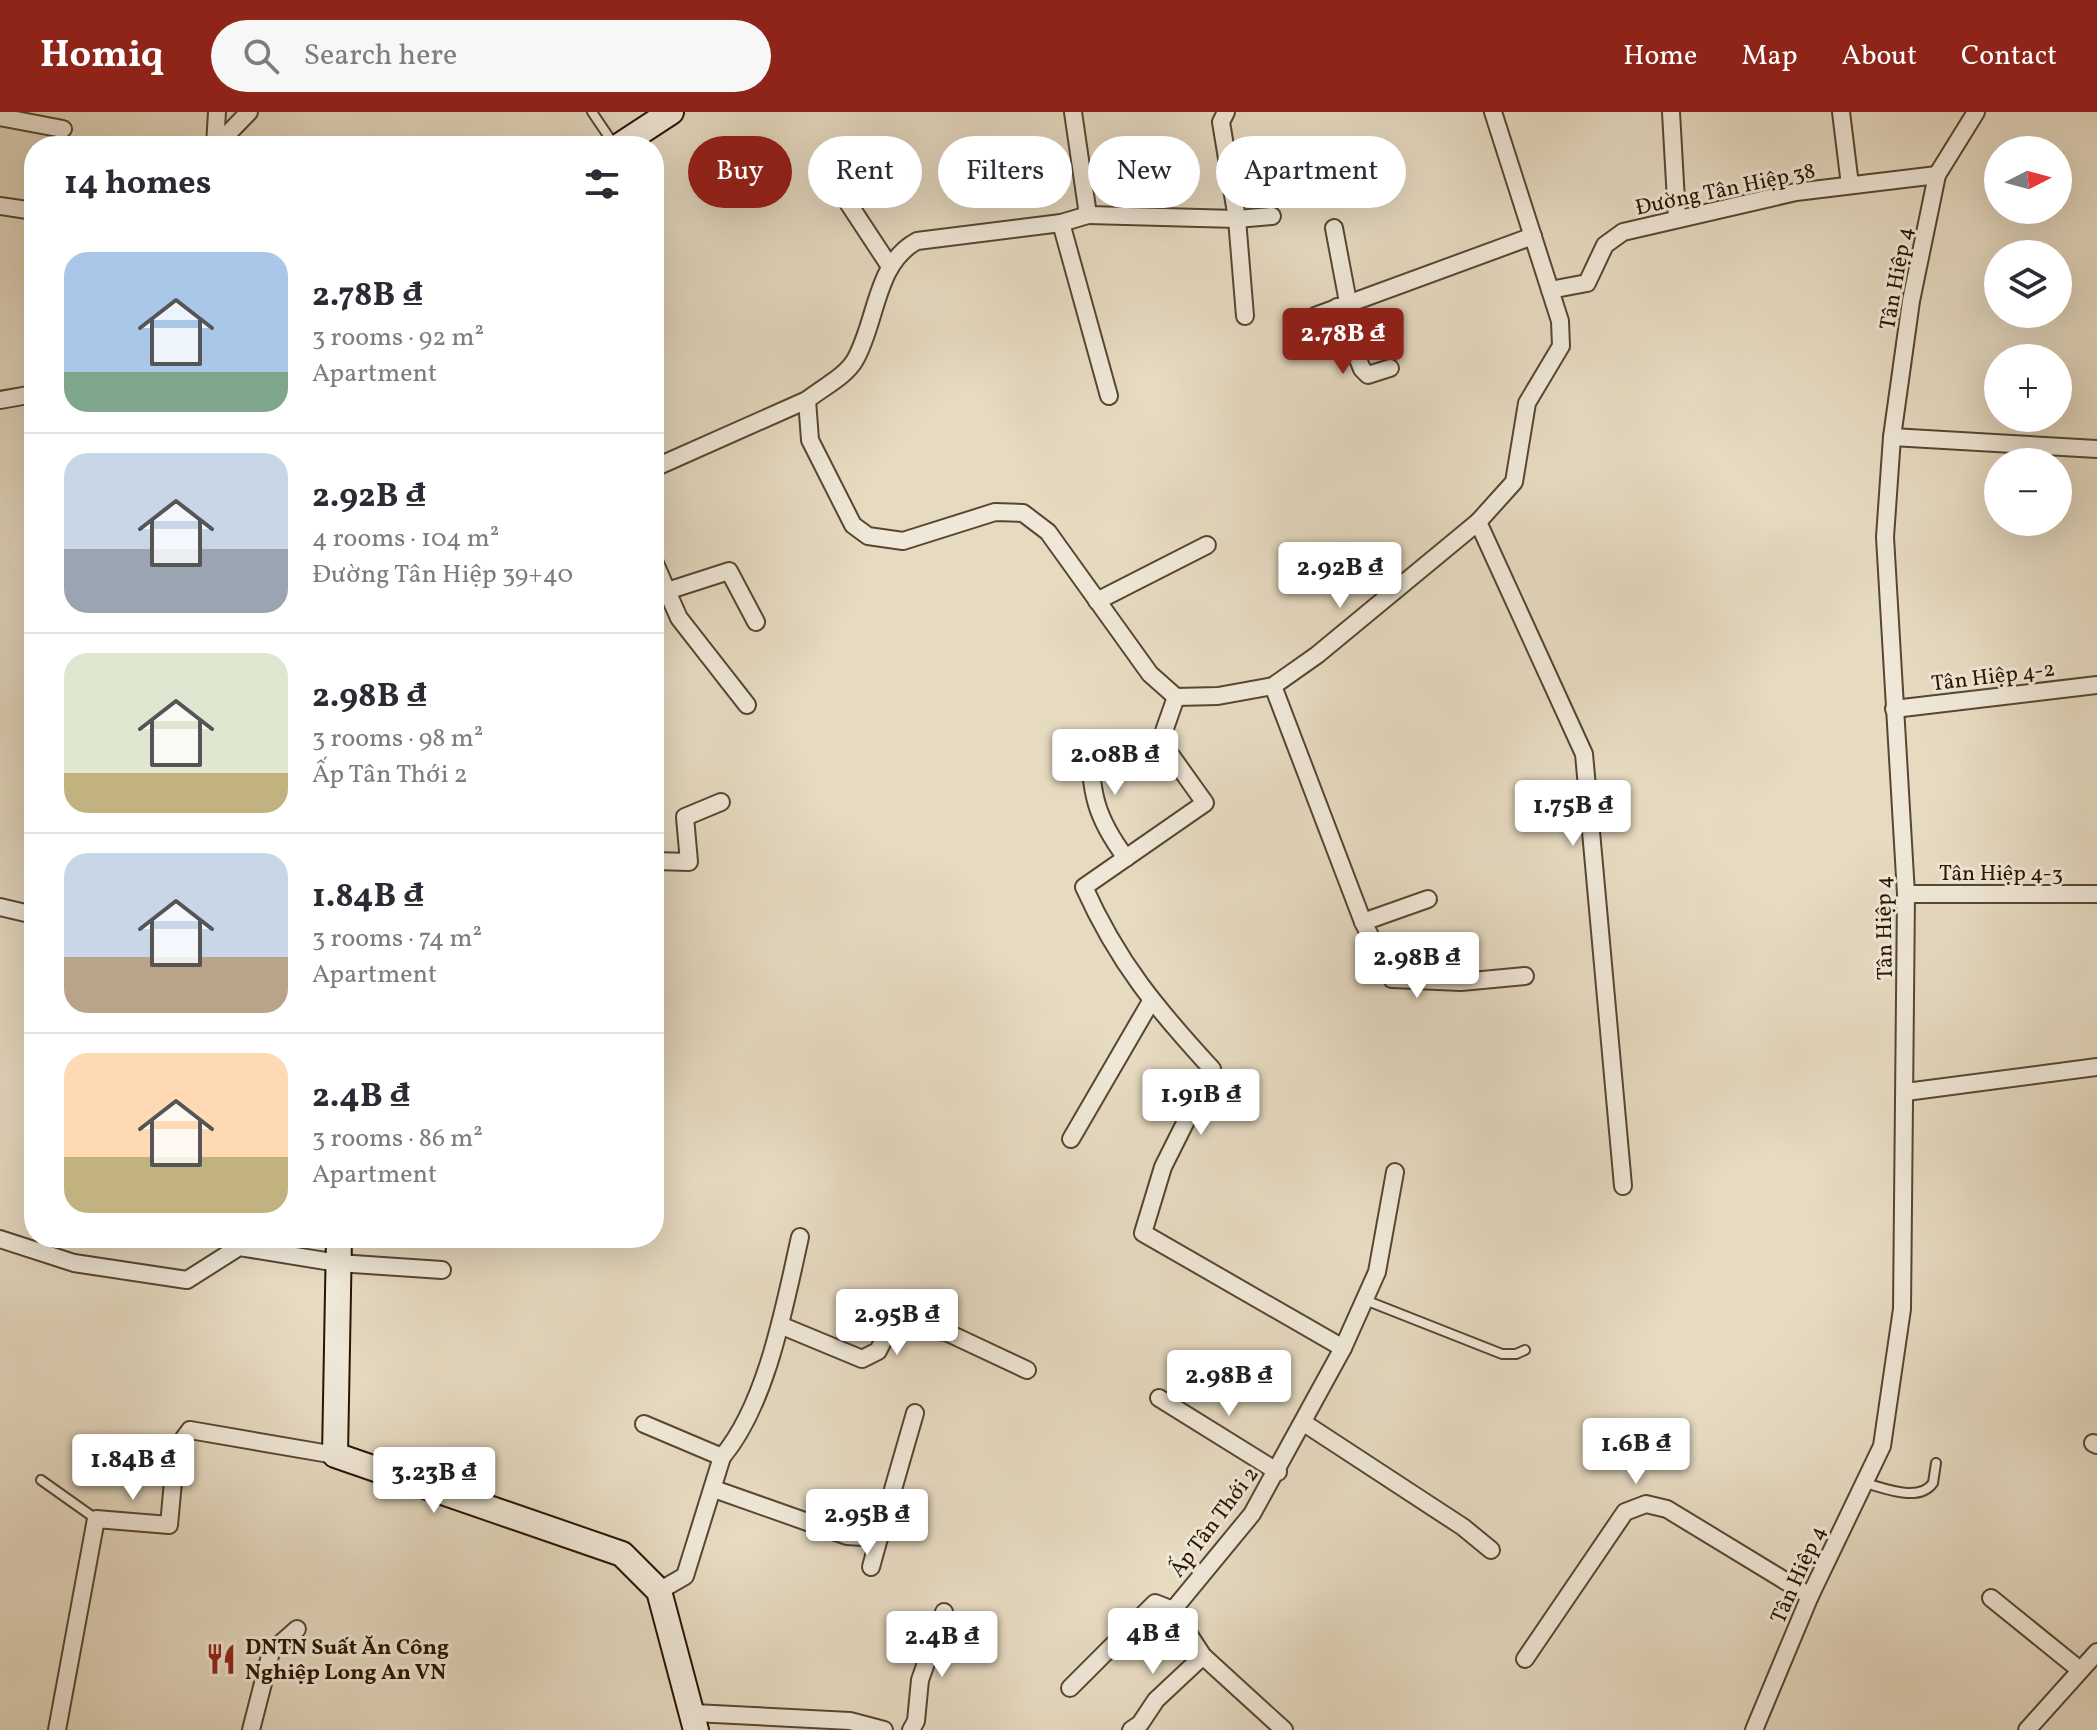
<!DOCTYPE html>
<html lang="en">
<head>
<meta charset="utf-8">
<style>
  :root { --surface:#fff; --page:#f7f7f7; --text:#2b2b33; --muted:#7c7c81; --line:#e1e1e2; --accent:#8f2418 }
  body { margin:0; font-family:Vollkorn,serif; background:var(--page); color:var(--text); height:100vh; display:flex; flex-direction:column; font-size:30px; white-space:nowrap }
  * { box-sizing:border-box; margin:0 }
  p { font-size:26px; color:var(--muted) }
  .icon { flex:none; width:44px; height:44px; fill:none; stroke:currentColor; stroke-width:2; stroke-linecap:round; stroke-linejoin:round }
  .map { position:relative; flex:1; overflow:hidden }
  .details { position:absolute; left:24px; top:24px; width:640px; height:1112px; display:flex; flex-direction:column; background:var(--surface); border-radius:32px; box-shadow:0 8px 32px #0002 }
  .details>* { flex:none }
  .hud { position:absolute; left:688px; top:24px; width:760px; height:72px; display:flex; gap:16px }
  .needle { width:52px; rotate:84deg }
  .tools { position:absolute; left:1984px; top:24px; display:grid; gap:16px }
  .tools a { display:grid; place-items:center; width:88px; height:88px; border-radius:50%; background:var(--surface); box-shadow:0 8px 32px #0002; font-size:40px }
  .price { position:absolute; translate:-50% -68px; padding:0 18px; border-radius:8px; background:#fff; color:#222; font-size:26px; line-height:52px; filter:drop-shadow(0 2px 4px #0008) }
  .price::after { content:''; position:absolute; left:50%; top:48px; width:24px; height:18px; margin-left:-12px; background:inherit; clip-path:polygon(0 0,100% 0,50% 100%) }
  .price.selected { background:var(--accent); color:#fff }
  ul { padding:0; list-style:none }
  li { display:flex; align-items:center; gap:24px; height:200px; padding:0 40px }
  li+li { border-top:2px solid var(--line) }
  li span { display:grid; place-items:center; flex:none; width:224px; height:160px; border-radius:24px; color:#555 }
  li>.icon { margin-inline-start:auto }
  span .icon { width:96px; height:96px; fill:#fffc; stroke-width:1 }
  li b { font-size:34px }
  h2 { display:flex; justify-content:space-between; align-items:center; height:96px; padding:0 40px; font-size:34px }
  .tag { padding:0 28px; border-radius:36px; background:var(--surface); box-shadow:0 8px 32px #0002; font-size:28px; line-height:72px }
  .tag.selected { background:var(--accent); color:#fff }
  header { display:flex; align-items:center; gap:48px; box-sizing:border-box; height:112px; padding:0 40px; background:var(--accent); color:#fff }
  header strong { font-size:38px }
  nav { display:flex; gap:44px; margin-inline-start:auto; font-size:28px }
  .search { width:560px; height:72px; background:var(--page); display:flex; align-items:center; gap:20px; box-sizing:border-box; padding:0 28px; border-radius:44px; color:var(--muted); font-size:30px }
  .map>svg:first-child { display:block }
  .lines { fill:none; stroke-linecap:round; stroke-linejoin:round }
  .lane-casing { stroke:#584630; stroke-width:12 }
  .street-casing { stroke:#584630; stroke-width:20 }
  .secondary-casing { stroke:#291500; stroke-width:28 }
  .lane { stroke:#efe7d7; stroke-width:8 }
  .street { stroke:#efe7d7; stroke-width:16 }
  .secondary { stroke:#efe7d7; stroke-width:24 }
  .labels { text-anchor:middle; stroke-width:6; stroke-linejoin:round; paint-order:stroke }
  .street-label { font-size:22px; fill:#291500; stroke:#efe7d7 }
  .poi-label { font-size:22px; font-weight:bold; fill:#291500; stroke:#efe7d7; text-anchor:start }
</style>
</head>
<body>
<header>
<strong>Homiq</strong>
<div class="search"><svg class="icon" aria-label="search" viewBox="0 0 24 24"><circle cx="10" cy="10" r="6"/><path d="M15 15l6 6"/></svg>Search here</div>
<nav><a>Home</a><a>Map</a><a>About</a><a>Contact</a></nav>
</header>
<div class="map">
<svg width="2097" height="1618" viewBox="0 0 2097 1618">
  <rect width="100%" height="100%" fill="#e6dac1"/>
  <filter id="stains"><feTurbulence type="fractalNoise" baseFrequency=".0025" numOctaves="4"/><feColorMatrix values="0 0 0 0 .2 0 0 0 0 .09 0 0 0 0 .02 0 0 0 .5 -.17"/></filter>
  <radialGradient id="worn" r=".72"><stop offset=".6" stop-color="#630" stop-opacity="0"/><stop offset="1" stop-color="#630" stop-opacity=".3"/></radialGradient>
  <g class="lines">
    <defs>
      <g id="lane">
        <polyline points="592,0 615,34"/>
        <polyline points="1365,1188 1502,1242 1516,1242 1525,1238"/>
        <polyline points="41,1368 96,1407"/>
        <path d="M1865,1371C1884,1376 1919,1391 1933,1371L1936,1351"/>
      </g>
      <g id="street">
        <path d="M1073,0L1088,103L1061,111L917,129C875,151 877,210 855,248C846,264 822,276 807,288L810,328L853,413L868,424L903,429L995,400L1023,401L1048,420L1150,562L1176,585L1218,584L1273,574L1317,543L1478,410L1514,370L1527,291L1561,234L1560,209L1493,0"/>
        <polyline points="1226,0 1221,10 1237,107 1245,204"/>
        <polyline points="1671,0 1677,107"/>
        <polyline points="1841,0 1850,73"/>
        <polyline points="0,5 63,17"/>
        <polyline points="215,34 217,0"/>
        <polyline points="216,34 249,0"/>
        <polyline points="835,71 889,153"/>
        <polyline points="0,94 34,99"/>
        <polyline points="1088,103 1237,107 1272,104"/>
        <polyline points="1061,111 1109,284"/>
        <polyline points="1334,116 1348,190"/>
        <polyline points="1550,178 1587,171 1605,133 1623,120 1796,80 1937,63"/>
        <polyline points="1337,195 1362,257 1368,263 1390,256"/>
        <polyline points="1315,204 1533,124"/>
        <polyline points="0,288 34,282"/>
        <polyline points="1892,325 2097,337"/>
        <polyline points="654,356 807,288"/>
        <polyline points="1478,410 1584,642 1623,1074"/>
        <polyline points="654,449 667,479"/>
        <polyline points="1097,489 1207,433"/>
        <polyline points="1273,574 1363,810 1392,867 1461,870 1525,864"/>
        <path d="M1176,585L1163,622L1165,635L1205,691L1084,775C1118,851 1157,897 1212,957L1163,1055L1143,1121L1343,1236"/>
        <polyline points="747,593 679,506 667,479 729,459 756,510"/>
        <polyline points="1894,597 2097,573"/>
        <path d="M1089,630C1092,682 1094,703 1126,746"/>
        <polyline points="654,749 689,750 685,705 721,690"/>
        <polyline points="1906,782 2097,782"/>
        <polyline points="0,795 34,803"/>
        <polyline points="1363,810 1428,787"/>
        <polyline points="1906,980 2097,955"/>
        <polyline points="1071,1027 1150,891"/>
        <polyline points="0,1127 74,1151 187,1168 239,1135 338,1151 442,1158"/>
        <polyline points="780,1213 862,1247 878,1239 891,1213 946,1220 1027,1258"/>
        <polyline points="1159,1286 1278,1360"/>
        <polyline points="1304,1311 1463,1415 1491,1438"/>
        <polyline points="644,1312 722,1345 685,1464 659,1479"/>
        <polyline points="2093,1331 2097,1333"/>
        <path d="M722,1345C767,1292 785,1192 800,1125"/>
        <polyline points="714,1377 847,1424 879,1426 915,1301"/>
        <polyline points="871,1455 879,1426"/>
        <polyline points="1991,1486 2080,1558"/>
        <polyline points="1525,1547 1625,1400 1646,1392 1667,1397 1810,1484"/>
        <polyline points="1070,1576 1155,1491 1173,1498"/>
        <polyline points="694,1601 850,1609 884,1618"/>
        <polyline points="57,1618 96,1407 169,1413 176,1337 190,1318 335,1343"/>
        <polyline points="251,1618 271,1540 297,1517"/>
        <polyline points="911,1618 916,1609 920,1568 944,1500"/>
        <polyline points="1131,1618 1140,1612 1156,1588 1203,1544"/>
        <polyline points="1284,1618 1203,1544 1173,1498 1252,1402 1343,1236 1377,1160 1395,1060"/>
        <polyline points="1754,1618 1810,1484 1882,1334 1902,1197 1906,782 1885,425 1892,325 1911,189 1937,63 1976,0"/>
        <polyline points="2027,1618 2097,1540"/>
      </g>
      <g id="secondary">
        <polyline points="619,34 671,0"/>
        <polyline points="339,1126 335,1343 622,1442 659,1479 696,1618"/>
      </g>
    </defs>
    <use href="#lane" class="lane-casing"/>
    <use href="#street" class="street-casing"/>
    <use href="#secondary" class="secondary-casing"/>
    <use href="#lane" class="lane"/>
    <use href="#street" class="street"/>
    <use href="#secondary" class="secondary"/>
  </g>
  <defs>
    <symbol id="restaurant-bare" viewBox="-9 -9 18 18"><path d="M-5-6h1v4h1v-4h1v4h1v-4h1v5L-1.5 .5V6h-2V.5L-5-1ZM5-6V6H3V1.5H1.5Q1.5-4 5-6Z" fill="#8f2418" stroke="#efe7d7" stroke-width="2.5" paint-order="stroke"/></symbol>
  </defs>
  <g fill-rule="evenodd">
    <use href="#restaurant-bare" x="199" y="1525" width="44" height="44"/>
  </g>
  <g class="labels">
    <g class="street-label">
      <text transform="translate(1725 76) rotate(-12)" y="8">Đường Tân Hiệp 38</text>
      <text transform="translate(1895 166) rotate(-80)" y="8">Tân Hiệp 4</text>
      <text transform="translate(1993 563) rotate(-7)" y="8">Tân Hiệp 4-2</text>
      <text x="2001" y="768">Tân Hiệp 4-3</text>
      <text transform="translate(1883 816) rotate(-91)" y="8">Tân Hiệp 4</text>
      <text transform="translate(1213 1409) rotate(-53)" y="8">Ấp Tân Thới 2</text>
      <text transform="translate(1797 1462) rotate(-66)" y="8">Tân Hiệp 4</text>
    </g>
    <g class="poi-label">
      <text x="245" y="1542">DNTN Suất Ăn Công<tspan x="245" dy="25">Nghiệp Long An VN</tspan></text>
    </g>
  </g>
  <rect width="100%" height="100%" filter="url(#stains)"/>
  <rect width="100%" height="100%" fill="url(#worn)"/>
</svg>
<div class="tools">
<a><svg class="needle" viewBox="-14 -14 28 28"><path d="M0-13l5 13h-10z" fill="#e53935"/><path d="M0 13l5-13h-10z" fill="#7c7c81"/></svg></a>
<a><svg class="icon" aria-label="layers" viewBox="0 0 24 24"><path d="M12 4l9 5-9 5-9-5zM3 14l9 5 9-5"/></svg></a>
<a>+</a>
<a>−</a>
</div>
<b class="price selected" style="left:1343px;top:264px">2.78B ₫</b>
<b class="price" style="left:1340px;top:498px">2.92B ₫</b>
<b class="price" style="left:1115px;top:685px">2.08B ₫</b>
<b class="price" style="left:1573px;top:736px">1.75B ₫</b>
<b class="price" style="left:1417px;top:888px">2.98B ₫</b>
<b class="price" style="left:1201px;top:1025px">1.91B ₫</b>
<b class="price" style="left:897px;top:1245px">2.95B ₫</b>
<b class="price" style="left:1229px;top:1306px">2.98B ₫</b>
<b class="price" style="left:1636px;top:1374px">1.6B ₫</b>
<b class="price" style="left:133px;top:1390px">1.84B ₫</b>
<b class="price" style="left:434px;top:1403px">3.23B ₫</b>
<b class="price" style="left:867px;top:1445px">2.95B ₫</b>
<b class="price" style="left:1153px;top:1564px">4B ₫</b>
<b class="price" style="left:942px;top:1567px">2.4B ₫</b>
<div class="hud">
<a class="tag selected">Buy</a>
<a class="tag">Rent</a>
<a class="tag">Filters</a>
<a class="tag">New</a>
<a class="tag">Apartment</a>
</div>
<section class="details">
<h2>14 homes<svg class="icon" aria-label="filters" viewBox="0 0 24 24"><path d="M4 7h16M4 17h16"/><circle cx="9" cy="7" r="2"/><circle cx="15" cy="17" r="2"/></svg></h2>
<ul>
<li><span style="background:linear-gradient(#a9c7e8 75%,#7fa58c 0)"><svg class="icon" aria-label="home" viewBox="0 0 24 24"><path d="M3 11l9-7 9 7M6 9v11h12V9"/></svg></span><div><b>2.78B ₫</b><p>3 rooms · 92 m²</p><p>Apartment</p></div></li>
<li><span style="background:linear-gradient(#c9d6e8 60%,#9aa5b1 0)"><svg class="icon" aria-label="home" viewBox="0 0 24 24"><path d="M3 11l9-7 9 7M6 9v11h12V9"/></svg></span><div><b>2.92B ₫</b><p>4 rooms · 104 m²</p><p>Đường Tân Hiệp 39+40</p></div></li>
<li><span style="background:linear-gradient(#dfe7d0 75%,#c2b280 0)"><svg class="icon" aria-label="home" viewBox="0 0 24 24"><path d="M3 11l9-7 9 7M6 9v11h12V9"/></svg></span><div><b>2.98B ₫</b><p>3 rooms · 98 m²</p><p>Ấp Tân Thới 2</p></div></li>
<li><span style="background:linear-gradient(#c9d6e8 65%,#b9a48a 0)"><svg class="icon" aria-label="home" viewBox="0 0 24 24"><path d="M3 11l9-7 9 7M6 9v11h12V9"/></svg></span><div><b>1.84B ₫</b><p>3 rooms · 74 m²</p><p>Apartment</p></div></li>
<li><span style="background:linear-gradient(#ffd9b3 65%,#c2b280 0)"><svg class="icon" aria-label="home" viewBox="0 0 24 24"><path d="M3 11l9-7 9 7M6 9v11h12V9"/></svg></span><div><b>2.4B ₫</b><p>3 rooms · 86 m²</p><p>Apartment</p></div></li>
</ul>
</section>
</div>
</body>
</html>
